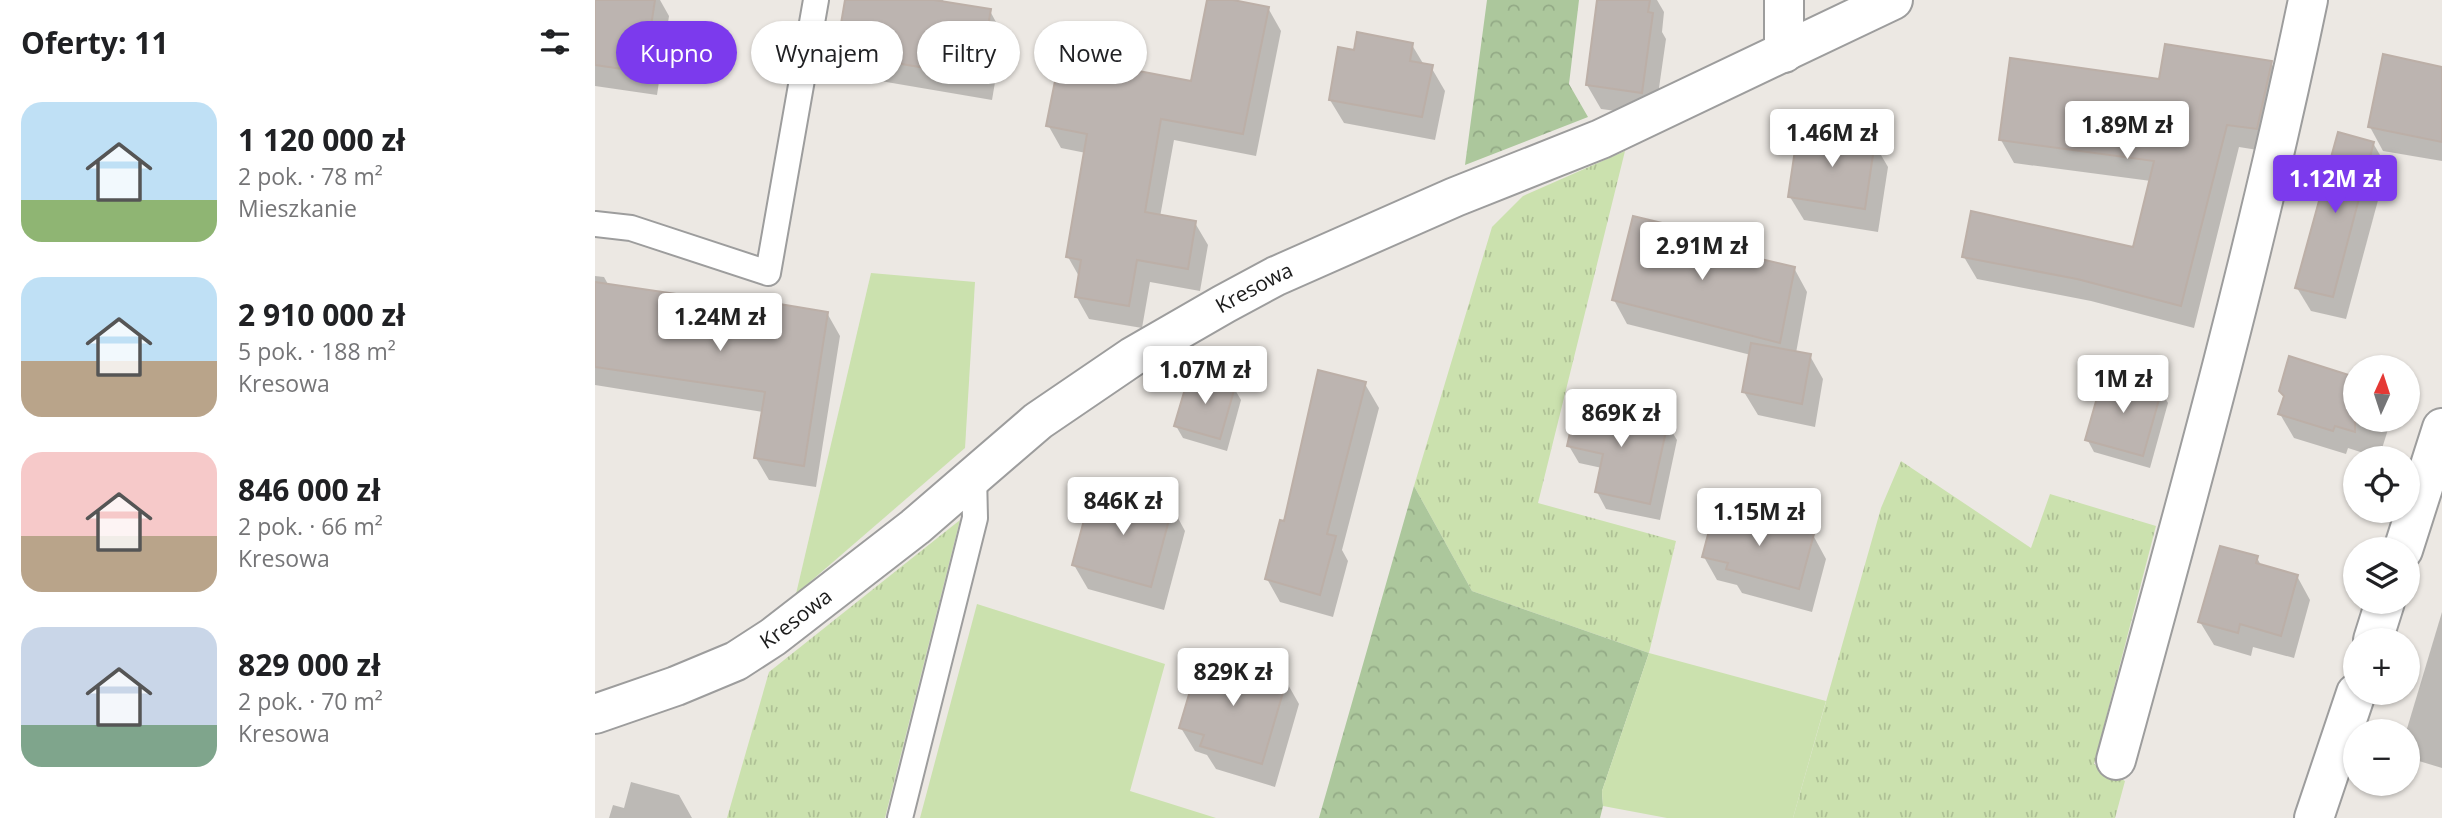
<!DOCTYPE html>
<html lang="pl">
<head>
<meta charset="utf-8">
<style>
  :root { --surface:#fff; --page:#f2f2f2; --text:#202124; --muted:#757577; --accent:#7c3aed }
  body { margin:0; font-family:"Open Sans",sans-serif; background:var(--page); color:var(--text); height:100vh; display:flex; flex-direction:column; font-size:26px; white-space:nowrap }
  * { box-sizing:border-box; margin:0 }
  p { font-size:23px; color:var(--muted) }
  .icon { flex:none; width:38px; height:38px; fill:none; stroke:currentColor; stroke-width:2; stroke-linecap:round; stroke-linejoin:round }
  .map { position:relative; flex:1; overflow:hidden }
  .side { display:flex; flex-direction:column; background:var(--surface); width:595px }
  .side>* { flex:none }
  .banner { position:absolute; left:21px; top:21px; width:665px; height:63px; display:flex; gap:14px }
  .needle { width:46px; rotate:3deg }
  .controls { position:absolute; left:1748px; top:355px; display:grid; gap:14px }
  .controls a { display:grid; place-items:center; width:77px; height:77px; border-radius:50%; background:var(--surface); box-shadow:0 2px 5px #0004; font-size:35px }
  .price { position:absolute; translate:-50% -60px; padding:0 16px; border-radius:7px; background:#fff; color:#222; font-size:23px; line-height:46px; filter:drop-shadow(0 2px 4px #0008) }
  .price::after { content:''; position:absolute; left:50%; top:42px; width:21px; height:16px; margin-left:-10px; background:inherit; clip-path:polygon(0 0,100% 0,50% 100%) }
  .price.on { background:var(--accent); color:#fff }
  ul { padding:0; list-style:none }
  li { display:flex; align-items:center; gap:21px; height:175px; padding:0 21px }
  li span { display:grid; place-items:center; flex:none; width:196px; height:140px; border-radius:21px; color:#555 }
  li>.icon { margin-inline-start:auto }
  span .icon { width:84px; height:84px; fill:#fffc; stroke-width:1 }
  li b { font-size:30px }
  h2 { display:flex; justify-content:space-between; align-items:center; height:84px; padding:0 21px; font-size:30px }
  .tag { padding:0 24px; border-radius:32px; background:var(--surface); box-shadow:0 2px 5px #0004; font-size:24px; line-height:63px }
  .tag.on { background:var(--accent); color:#fff }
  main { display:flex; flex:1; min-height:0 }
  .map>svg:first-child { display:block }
  .grass { fill:url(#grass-tufts) }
  .forest { fill:url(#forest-crowns) }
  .garden { fill:#cbe1ae }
  .shadow { fill:#0003 }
  .building { fill:#bcb4b0; stroke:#bcafa7; stroke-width:2 }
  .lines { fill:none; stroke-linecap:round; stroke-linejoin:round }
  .lane-casing { stroke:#9d9d9d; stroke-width:28 }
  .street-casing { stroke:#9d9d9d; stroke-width:42 }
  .lane { stroke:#fff; stroke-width:24 }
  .street { stroke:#fff; stroke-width:38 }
  .labels { text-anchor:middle; stroke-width:5; stroke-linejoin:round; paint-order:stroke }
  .street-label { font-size:21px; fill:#1c1c1c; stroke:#fff }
</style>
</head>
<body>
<main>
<section class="side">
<h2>Oferty: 11<svg class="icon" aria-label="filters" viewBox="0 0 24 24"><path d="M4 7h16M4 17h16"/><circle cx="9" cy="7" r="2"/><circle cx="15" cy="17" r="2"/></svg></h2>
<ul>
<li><span style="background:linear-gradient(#bfe0f5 70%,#8fb573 0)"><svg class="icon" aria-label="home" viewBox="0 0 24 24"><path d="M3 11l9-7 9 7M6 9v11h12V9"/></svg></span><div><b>1 120 000 zł</b><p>2 pok. · 78 m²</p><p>Mieszkanie</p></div></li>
<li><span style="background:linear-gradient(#bfe0f5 60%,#b9a48a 0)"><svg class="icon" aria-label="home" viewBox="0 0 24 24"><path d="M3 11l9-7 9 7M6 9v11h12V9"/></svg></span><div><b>2 910 000 zł</b><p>5 pok. · 188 m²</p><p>Kresowa</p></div></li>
<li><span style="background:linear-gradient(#f6c9c9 60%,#b9a48a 0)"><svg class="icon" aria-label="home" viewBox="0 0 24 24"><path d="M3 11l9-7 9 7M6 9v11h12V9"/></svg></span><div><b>846 000 zł</b><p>2 pok. · 66 m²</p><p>Kresowa</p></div></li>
<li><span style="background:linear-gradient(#c9d6e8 70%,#7fa58c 0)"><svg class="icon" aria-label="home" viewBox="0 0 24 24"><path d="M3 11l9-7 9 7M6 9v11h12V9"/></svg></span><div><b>829 000 zł</b><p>2 pok. · 70 m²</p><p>Kresowa</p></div></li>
</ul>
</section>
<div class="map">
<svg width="1847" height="818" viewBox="0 0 1847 818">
  <defs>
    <pattern id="grass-tufts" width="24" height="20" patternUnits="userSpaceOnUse" patternTransform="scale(1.75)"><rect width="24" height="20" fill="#cbe1ae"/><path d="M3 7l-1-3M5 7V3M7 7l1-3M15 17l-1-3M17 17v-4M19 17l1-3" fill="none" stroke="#aec095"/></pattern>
    <pattern id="forest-crowns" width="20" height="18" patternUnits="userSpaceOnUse" patternTransform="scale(1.75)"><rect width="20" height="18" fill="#acc79c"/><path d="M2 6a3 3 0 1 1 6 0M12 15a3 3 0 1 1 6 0" fill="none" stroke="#93aa86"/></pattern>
  </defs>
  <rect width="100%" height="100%" fill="#ece8e3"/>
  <g class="grass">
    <polygon points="1030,151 943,503 1081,541 1054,653 877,591 819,486 897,227 928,196"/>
    <polygon points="1306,461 1436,548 1455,494 1561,526 1499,764 1530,781 1520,818 1198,818 1286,508"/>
    <polygon points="365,520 290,818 132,818 174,672"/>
  </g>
  <g class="forest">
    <polygon points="892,0 984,0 974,84 993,117 870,165"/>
    <polygon points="819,486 877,591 1054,653 1007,791 1008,806 1005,818 724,818"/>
  </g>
  <g class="garden">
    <polygon points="276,273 380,282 370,448 201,594"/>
    <polygon points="382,604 570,664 535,791 621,818 325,818"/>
    <polygon points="1054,653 1231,701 1198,818 1072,818 1008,806 1007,791"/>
  </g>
  <g class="shadow">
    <polygon points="17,0 65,0 74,16 62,95 0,86 0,2"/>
    <polygon points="251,0 348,0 350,4 395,11 408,35 397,100 256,76 242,52"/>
    <polygon points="614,0 673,8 686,31 661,156 579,140 565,217 600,223 613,245 605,291 555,282 547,328 494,319 481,296 485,278 473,257 491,153 466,148 453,125 597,83"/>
    <polygon points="1004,0 1062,0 1069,12 1067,32 1071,39 1060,116 1006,109 992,85"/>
    <polygon points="817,45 829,65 836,67 850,91 840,140 749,123 735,100 760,52"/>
    <polygon points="1676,63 1690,86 1675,152 1644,147 1599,328 1496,301 1382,279 1369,257 1540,249 1556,181 1419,163 1406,140 1566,80"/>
    <polygon points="1847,69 1847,161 1788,151 1775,127"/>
    <polygon points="1279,143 1293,167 1283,232 1209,220 1195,197"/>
    <polygon points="1778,143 1792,167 1751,319 1716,311 1702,288"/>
    <polygon points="1091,230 1099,245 1199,268 1212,292 1201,353 1215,356 1228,379 1220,427 1163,415 1149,392 1156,355 1032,324 1019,300"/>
    <polygon points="0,276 9,277 14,286 184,311 232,313 245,336 221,487 174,480 161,458 168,412 0,385"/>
    <polygon points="1695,358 1760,379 1760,420 1796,420 1784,458 1753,448 1751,454 1699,438 1685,414"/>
    <polygon points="770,384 784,408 747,550 753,561 738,617 685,602 672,579"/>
    <polygon points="639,388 646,400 632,451 588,438 581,426"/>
    <polygon points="1566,391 1573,403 1555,468 1499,452 1492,439"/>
    <polygon points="1072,424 1082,440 1065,520 1011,509 1002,492 1007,468 984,463 974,446"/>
    <polygon points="532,501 577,507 590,531 569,610 493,589 479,565"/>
    <polygon points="1218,535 1231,559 1217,612 1147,593 1142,585 1122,580 1109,557"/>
    <polygon points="1662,558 1667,567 1702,576 1715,600 1699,658 1658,647 1656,656 1619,645 1605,622"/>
    <polygon points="1847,612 1847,768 1814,758 1811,732"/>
    <polygon points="691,681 704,704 680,787 621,769 612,755 600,751 586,728"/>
    <polygon points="36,782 84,795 97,818 14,818 18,805 29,808"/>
  </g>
  <g class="building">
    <polygon points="0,0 60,0 49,72 0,65"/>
    <polygon points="250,0 339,0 396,9 384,77 241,53"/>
    <polygon points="612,0 638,0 674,7 648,134 566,119 550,212 601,221 593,269 542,260 534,306 480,297 486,260 471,257 492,134 451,126 465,56 596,81"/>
    <polygon points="1002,0 1055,0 1053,12 1058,13 1047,93 991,85"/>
    <polygon points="762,32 818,43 815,61 838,65 827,117 734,100 743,47 759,50"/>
    <polygon points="1570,44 1677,61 1662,129 1632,125 1586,306 1482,279 1367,257 1376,211 1538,247 1559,161 1404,140 1415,58 1564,79"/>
    <polygon points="1788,54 1847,67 1847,142 1773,127"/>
    <polygon points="1203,130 1280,141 1270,209 1193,197"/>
    <polygon points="1743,132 1779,142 1738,297 1700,288"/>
    <polygon points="1038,216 1092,229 1089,241 1200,267 1185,343 1017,300"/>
    <polygon points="0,282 183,309 184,304 233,312 209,466 159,458 170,392 0,367"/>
    <polygon points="1156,343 1216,354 1207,404 1147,392"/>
    <polygon points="1694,356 1760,377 1760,432 1740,426 1738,431 1683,414 1689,396 1684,391"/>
    <polygon points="723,370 771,382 732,534 741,536 725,595 670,579 685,520 689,521"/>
    <polygon points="595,372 640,387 625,439 579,426"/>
    <polygon points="1509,373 1567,389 1548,456 1490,440"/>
    <polygon points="982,402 1073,422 1055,504 1000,492 1008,454 972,446"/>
    <polygon points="497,490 531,499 533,492 578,505 556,587 477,565"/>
    <polygon points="1119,512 1144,518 1146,514 1219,534 1204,589 1131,569 1133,563 1107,557"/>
    <polygon points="1625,546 1663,556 1661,563 1703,575 1686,636 1645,624 1643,633 1603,622"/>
    <polygon points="606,654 692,679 667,764 605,746 609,735 584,728"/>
  </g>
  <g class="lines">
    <defs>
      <g id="lane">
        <polyline points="0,224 36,228 173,273 221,0"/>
        <polyline points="305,818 380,518 379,474"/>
      </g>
      <g id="street">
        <polyline points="1189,53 1189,0"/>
        <polyline points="1808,550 1847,428"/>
        <polyline points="1778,640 1790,602"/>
        <path id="s1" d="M0,714L81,686L141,661L178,637L320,527L443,421L537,357L629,304L681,276L860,197L1006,139L1298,0"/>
        <path d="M1521,760C1590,508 1660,256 1713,0"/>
        <polyline points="1719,818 1761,693"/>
      </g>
    </defs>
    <use href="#lane" class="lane-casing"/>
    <use href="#street" class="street-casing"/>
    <use href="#lane" class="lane"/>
    <use href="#street" class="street"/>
  </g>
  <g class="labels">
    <g class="street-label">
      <text dy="7" stroke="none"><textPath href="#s1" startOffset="791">Kresowa</textPath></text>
      <text dy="7" stroke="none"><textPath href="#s1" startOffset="224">Kresowa</textPath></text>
    </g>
  </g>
</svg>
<div class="controls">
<a><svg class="needle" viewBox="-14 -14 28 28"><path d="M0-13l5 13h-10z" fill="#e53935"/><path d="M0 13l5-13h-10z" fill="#757577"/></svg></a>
<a><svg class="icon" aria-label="locate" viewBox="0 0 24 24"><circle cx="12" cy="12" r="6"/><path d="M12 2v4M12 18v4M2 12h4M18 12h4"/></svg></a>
<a><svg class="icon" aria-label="layers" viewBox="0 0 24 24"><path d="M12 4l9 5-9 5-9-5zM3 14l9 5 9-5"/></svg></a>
<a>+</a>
<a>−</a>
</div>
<b class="price" style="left:1532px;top:161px">1.89M zł</b>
<b class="price" style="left:1237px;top:169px">1.46M zł</b>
<b class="price on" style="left:1740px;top:215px">1.12M zł</b>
<b class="price" style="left:1107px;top:282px">2.91M zł</b>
<b class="price" style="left:125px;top:353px">1.24M zł</b>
<b class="price" style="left:610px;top:406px">1.07M zł</b>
<b class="price" style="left:1528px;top:415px">1M zł</b>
<b class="price" style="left:1026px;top:449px">869K zł</b>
<b class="price" style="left:528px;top:537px">846K zł</b>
<b class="price" style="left:1164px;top:548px">1.15M zł</b>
<b class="price" style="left:638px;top:708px">829K zł</b>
<div class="banner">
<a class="tag on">Kupno</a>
<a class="tag">Wynajem</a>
<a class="tag">Filtry</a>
<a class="tag">Nowe</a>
</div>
</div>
</main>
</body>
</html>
